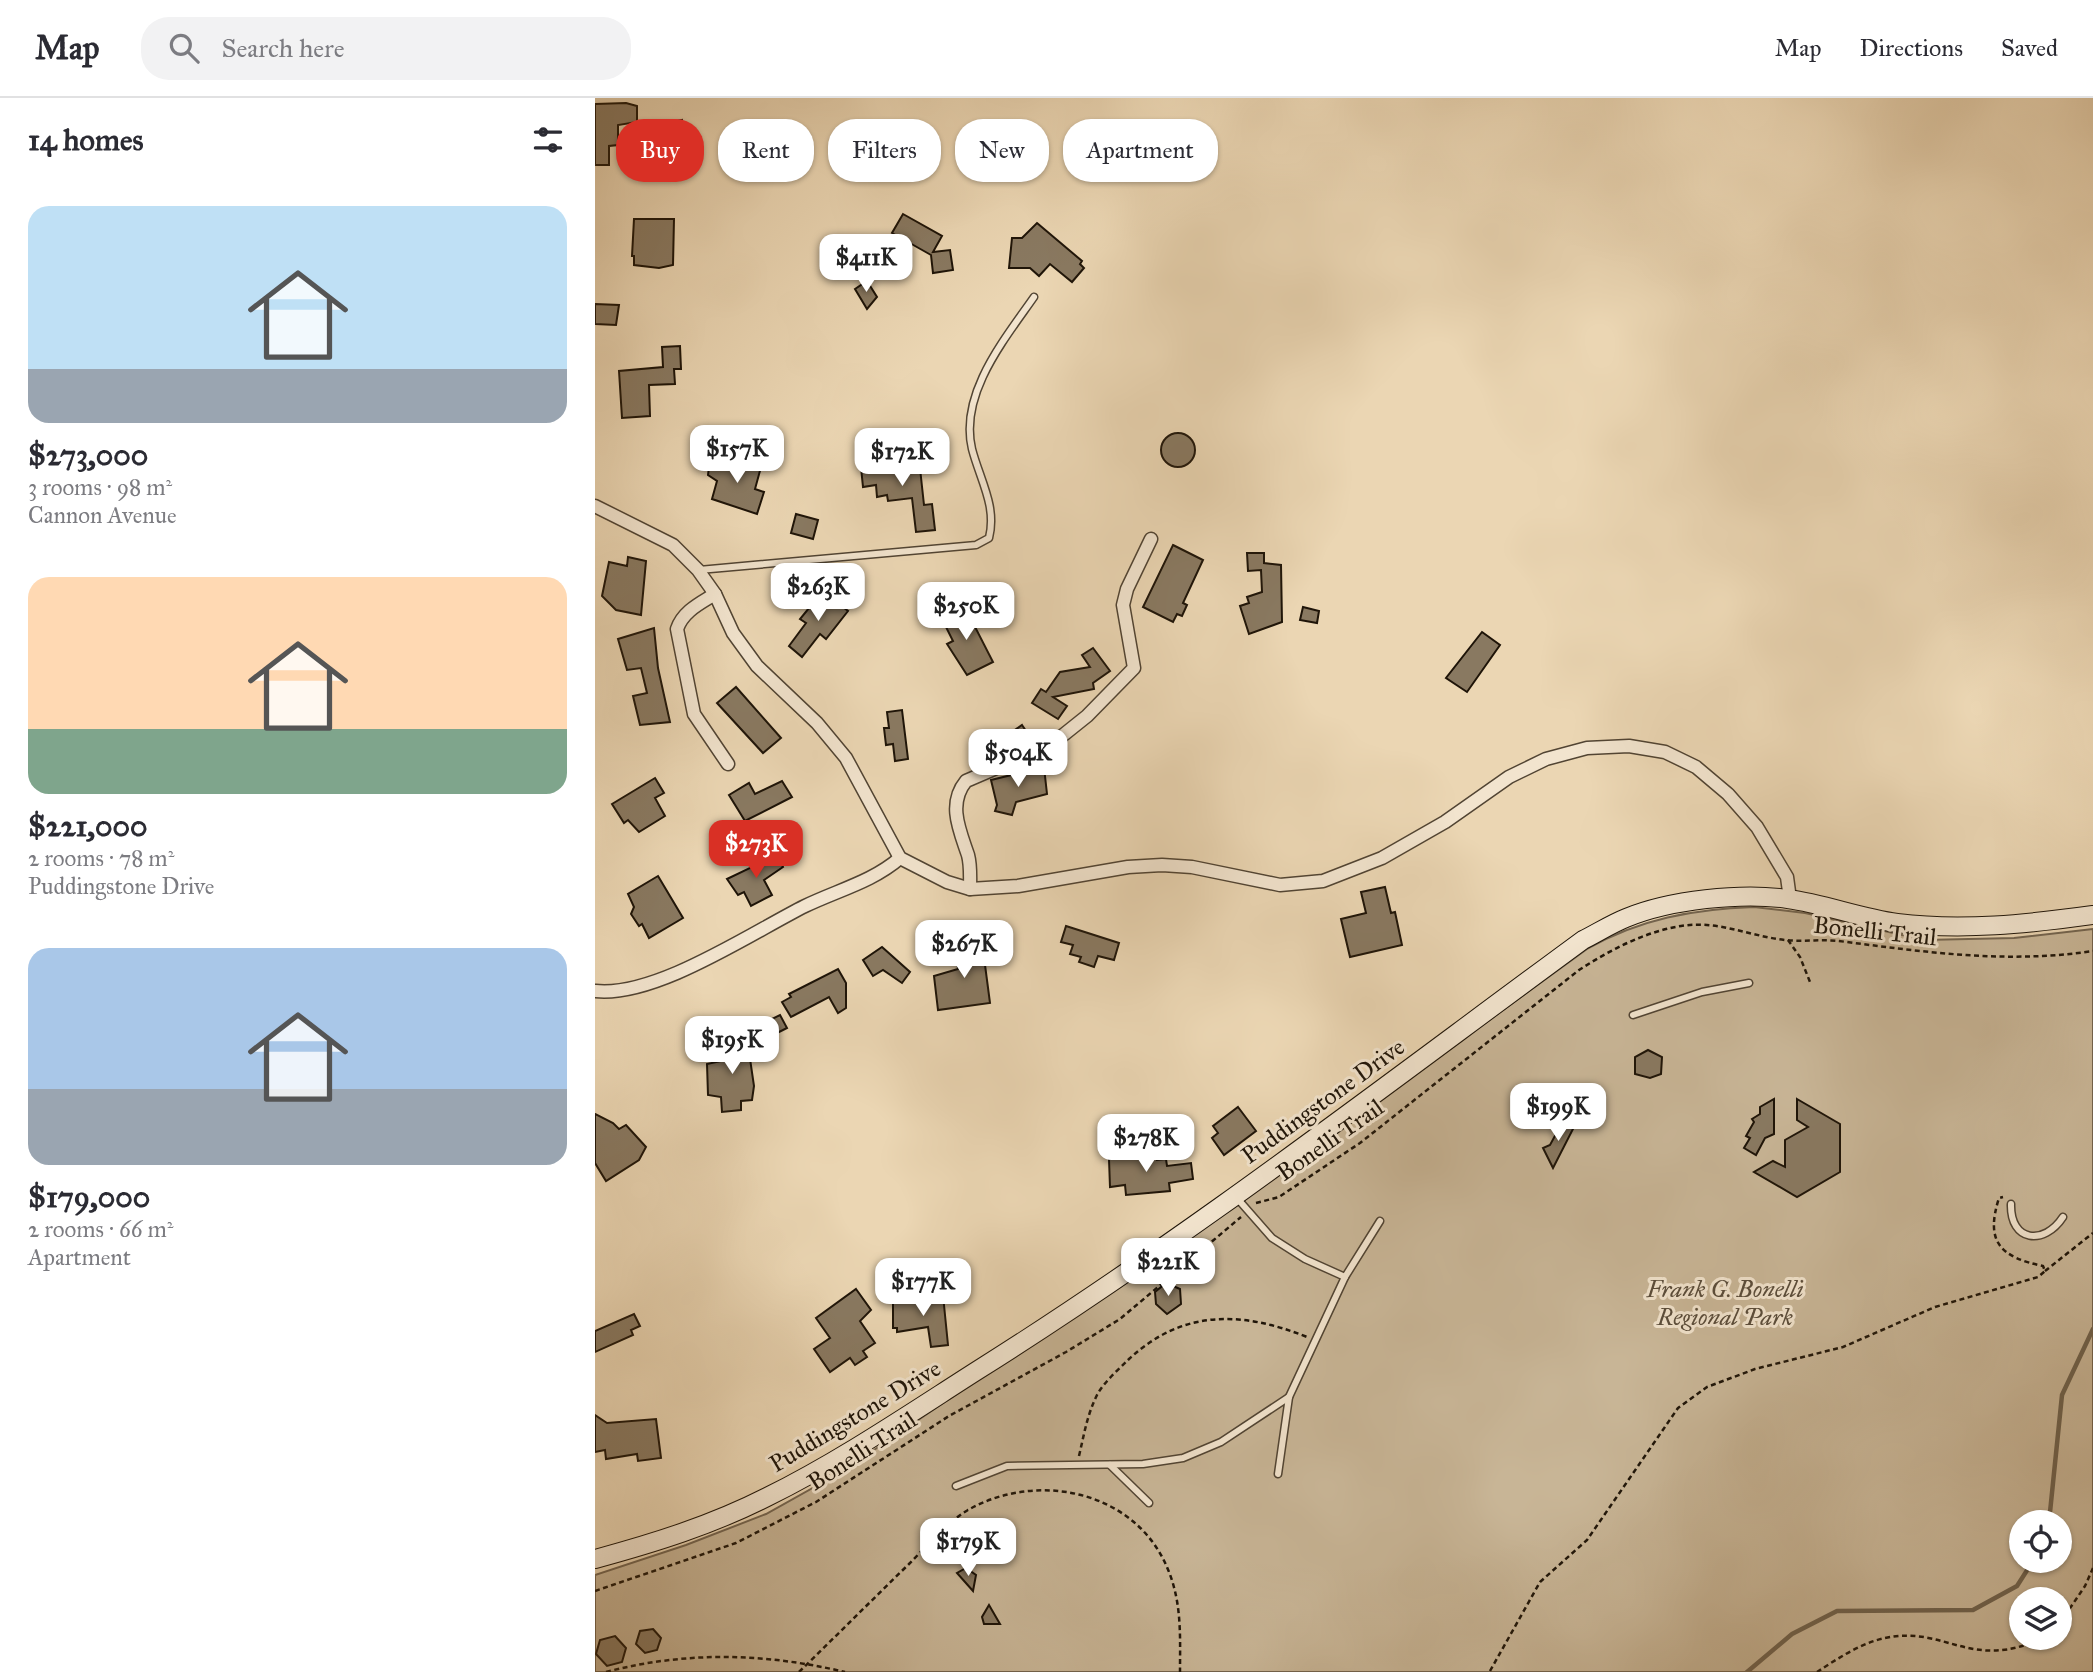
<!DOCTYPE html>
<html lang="en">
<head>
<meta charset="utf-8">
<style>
  :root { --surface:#fff; --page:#f2f2f3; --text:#2b2b33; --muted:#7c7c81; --line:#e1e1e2; --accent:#d93025 }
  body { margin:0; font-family:"IM FELL Great Primer",serif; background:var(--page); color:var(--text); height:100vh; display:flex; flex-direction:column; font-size:26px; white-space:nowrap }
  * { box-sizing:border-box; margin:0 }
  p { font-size:23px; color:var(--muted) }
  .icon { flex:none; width:38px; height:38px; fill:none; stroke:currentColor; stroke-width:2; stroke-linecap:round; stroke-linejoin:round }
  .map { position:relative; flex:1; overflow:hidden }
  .panel { display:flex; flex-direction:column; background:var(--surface); width:595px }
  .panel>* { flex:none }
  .top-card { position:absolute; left:21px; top:21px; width:665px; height:63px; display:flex; gap:14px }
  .fabs { position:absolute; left:1414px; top:1412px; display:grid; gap:14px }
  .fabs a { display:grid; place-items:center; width:63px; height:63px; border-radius:50%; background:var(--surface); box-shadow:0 2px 5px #0004; font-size:35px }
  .price { position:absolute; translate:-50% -60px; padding:0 16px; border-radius:14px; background:#fff; color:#222; font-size:23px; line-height:46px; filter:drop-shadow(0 2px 4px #0008) }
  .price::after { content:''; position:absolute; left:50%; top:42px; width:21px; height:16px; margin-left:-10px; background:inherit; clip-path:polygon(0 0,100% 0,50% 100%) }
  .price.active { background:var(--accent); color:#fff }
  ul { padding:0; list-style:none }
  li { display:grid; align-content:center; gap:14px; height:371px; padding:0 28px }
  li span { display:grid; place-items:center; height:217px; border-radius:21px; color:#555 }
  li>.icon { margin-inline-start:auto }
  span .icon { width:126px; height:126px; fill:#fffc; stroke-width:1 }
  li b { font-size:30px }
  h2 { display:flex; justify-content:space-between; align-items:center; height:84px; padding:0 28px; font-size:30px }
  .pill { padding:0 24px; border-radius:28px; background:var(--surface); box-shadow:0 2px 5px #0004; font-size:24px; line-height:63px }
  .pill.active { background:var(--accent); color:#fff }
  header { display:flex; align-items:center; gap:42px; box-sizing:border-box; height:98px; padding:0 35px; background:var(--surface); border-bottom:2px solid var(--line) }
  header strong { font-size:33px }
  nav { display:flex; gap:38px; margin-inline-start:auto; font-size:24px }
  .search { width:490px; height:63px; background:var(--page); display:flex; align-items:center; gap:18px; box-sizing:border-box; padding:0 24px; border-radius:28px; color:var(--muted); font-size:26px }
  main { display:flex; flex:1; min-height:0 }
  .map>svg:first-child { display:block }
  .green { fill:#c8b596; stroke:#73644f; stroke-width:2; fill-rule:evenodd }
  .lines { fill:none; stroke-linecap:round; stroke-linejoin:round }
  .stream { stroke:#6f614c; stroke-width:4.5 }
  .building { fill:#897961; stroke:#1e1408; stroke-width:2 }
  .lane-casing { stroke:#514433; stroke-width:9 }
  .street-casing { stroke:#514433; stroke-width:15 }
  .secondary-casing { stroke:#1e1408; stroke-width:20 }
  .path { stroke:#1e1408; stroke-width:2.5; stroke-dasharray:5 3.5; stroke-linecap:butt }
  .lane { stroke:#f2e4ce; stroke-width:6 }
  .street { stroke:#f2e4ce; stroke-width:12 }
  .secondary { stroke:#f2e4ce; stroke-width:18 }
  .labels { text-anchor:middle; stroke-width:6; stroke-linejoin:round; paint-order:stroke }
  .street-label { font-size:24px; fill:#1e1408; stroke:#f2e4ce }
  .park-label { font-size:24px; font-style:italic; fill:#5a4c3a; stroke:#f2e4ce }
</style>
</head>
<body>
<header>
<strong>Map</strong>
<div class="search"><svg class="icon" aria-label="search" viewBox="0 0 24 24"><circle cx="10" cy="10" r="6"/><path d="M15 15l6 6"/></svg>Search here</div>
<nav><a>Map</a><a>Directions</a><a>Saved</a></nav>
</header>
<main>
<section class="panel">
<h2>14 homes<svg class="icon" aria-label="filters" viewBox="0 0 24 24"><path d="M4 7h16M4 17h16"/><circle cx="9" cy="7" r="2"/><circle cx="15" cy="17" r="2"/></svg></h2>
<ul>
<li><span style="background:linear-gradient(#bfe0f5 75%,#9aa5b1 0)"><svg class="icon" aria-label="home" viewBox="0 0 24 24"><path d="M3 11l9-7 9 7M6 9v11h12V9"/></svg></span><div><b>$273,000</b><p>3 rooms · 98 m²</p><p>Cannon Avenue</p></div></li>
<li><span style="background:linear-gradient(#ffd9b3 70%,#7fa58c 0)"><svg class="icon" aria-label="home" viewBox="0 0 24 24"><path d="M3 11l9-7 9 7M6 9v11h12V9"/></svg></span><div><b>$221,000</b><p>2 rooms · 78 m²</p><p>Puddingstone Drive</p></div></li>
<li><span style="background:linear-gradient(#a9c7e8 65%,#9aa5b1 0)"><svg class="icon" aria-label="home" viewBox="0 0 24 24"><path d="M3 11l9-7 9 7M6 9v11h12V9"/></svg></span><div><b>$179,000</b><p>2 rooms · 66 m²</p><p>Apartment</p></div></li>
</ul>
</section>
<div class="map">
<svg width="1498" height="1574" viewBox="0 0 1498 1574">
  <rect width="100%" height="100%" fill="#ebd6b3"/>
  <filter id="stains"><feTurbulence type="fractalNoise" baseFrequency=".00286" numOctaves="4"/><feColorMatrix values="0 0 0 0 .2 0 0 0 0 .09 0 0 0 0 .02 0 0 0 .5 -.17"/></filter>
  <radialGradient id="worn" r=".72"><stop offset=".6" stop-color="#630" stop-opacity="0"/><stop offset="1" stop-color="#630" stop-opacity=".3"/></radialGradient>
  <path class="green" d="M1159,809L1210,815L1329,842L1419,840L1498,831V1574H0V1477L91,1447L171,1416L248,1373L628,1115L992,851C1044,821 1099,811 1159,809ZM1426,1424H1465V1463H1426ZM1426,1502H1465V1540H1426Z"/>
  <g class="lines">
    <g class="stream">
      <polyline points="1454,1424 1467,1297 1498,1231"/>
      <polyline points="1152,1574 1197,1536 1242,1513 1378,1512 1422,1488 1438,1463"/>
    </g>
  </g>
  <g class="building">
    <polygon points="31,5 42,8 42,24 23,27 23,47 14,48 14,67 0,67 0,6"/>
    <polygon points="87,22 91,57 78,59 74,24"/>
    <polygon points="308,116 347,138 338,154 355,152 358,172 338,175 336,157 297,135"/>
    <polygon points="39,121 79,121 78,167 64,170 39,167 39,158 37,158"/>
    <polygon points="442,125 487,163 485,166 489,170 477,184 455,166 444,178 435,170 414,170 417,140 427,140"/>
    <polygon points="272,183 282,199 272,211 260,191"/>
    <polygon points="0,206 24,207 21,227 0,226"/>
    <polygon points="85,248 86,271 79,271 80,286 54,287 55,318 27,320 24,273 68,269 67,249"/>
    <circle cx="583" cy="352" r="17"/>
    <polygon points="132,360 166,369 160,391 169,394 162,416 117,401 122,383 113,377 114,369 119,366 127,369"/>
    <polygon points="324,361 329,407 337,406 340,432 321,434 317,400 293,403 292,397 282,399 281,387 268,389 266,369"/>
    <polygon points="201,416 223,422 218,441 196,435"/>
    <polygon points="578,447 608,462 588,505 592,507 587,518 582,516 578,524 548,509"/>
    <polygon points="652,455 669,455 669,465 686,467 687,524 654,536 645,508 654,505 652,499 667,494 666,472 653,473"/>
    <polygon points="33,459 51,463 46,517 21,512 7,498 14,464 32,468"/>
    <polygon points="228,493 253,513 231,541 225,536 207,559 194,548 211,525 205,521"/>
    <polygon points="362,508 370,524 376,521 398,564 372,577 352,546 358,543 345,517"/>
    <polygon points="708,509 724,513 722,525 705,522"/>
    <polygon points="59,530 63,570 75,624 45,627 38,598 52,595 46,570 32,572 23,541"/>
    <polygon points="887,534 905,547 872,594 851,580"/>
    <polygon points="498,550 515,573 498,585 499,591 458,599 472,608 463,621 437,605 446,591 451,594 465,574 495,569 487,557"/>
    <polygon points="141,589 186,640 168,655 122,605"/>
    <polygon points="307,612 313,661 300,663 298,646 291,647 289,630 294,630 292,614"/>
    <polygon points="427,627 435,639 425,645 417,634"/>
    <polygon points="449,669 452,696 421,704 417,717 400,713 402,707 396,682"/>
    <polygon points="60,680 69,695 60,700 70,718 44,734 33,722 29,725 17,706"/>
    <polygon points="187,683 197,699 150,723 134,697 154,685 160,696"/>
    <polygon points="182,757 188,769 169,782 177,797 156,808 149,794 143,797 132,781"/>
    <polygon points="63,778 88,820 54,840 47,826 44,828 36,816 39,809 33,796"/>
    <polygon points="790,789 796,815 800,814 807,847 755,859 746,821 771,815 766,794"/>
    <polygon points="471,828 524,845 519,862 503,858 499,869 484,864 486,859 475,856 478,847 466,844"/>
    <polygon points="387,844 395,905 343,912 339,878 363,871 361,849"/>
    <polygon points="287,849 315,874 307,885 288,872 278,878 268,862"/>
    <polygon points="243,871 251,885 251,910 243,915 234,899 196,919 187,904 196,899 194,896"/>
    <polygon points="185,917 192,930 170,941 171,948 156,950 153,927 171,924"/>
    <polygon points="131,941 153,947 159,988 157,1002 146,1003 146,1012 127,1014 126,999 113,997 112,966 126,963 124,946"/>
    <polygon points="1053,952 1067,959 1066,976 1055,980 1040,976 1040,959"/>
    <polygon points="1179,1001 1179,1036 1170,1040 1161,1057 1149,1050 1155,1040 1151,1038 1159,1024 1157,1021 1165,1016 1165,1009"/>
    <polygon points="1202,1001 1245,1026 1245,1074 1202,1099 1159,1074 1178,1063 1190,1069 1190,1042 1213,1029 1202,1022"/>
    <polygon points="643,1009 661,1033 629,1057 617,1040 623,1035 618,1028"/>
    <polygon points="0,1016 18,1025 24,1031 31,1027 51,1049 44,1062 11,1083 0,1065"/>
    <polygon points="968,1023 979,1029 958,1070 948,1050 955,1047"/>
    <polygon points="561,1054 562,1062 571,1061 572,1068 596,1065 598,1081 574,1085 575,1093 531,1097 530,1087 515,1089 514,1061"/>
    <polygon points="571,1185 585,1191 586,1206 572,1216 561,1206 560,1194"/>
    <polygon points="261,1191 276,1212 265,1223 280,1245 268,1253 272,1259 260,1267 255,1260 235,1274 219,1251 235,1240 221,1220"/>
    <polygon points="348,1197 353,1247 336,1249 333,1229 302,1234 302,1230 298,1230 298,1205"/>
    <polygon points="39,1216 45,1228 36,1232 38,1237 0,1254 0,1233"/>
    <polygon points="0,1317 12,1325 61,1321 66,1360 43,1363 42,1356 11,1361 10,1352 0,1354"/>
    <polygon points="371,1470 381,1477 378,1493 362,1475"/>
    <polygon points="394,1507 405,1526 389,1526 387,1519"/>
    <polygon points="58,1531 66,1540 62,1552 50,1555 41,1546 45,1533"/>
    <polygon points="20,1538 31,1550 27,1564 12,1568 1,1556 5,1542"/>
  </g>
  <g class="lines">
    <defs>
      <g id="lane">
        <path d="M104,472L381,447L394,440C402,408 385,382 377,351C364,296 409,242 439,199"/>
        <polyline points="1038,917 1107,894 1154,885"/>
        <polyline points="641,1099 677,1140 710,1161 750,1179"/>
        <path d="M1416,1106C1415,1144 1449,1148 1468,1119"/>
        <polyline points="515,1367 554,1405"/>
        <polyline points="683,1376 694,1299 750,1179 785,1123"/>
        <polyline points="361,1388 412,1368 548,1366 588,1360 626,1344 694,1299"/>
      </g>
      <g id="street">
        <polyline points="0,408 78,447 103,472 120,496 138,535 162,568 222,625 251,660 305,760 352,784 375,791 423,788 533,769 567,767 597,769 685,787 728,783 787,760 850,724 914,679 951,661 992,650 1034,648 1070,654 1101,669 1133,696 1162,729 1192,779 1195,801"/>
        <path d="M120,496C106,505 88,513 82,531L99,616L133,666"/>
        <path d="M375,791C375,780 376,768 373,757C365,733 352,706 371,683L457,646L492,618L539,570L528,507L532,491L556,441"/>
        <path d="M0,893C60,900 156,835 210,808C243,792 277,784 305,760"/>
      </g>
      <path id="secondary" d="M0,1461C59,1445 117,1427 172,1399C245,1363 314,1316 383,1272C593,1140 789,988 988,842C1002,835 1016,826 1031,820C1074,802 1147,794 1193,801C1230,806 1265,820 1302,825C1367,833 1433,826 1498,817"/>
    </defs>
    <use href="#lane" class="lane-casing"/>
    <use href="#street" class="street-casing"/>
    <use href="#secondary" class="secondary-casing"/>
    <g class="path">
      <polyline points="1193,842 1205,859 1215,884"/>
      <path d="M661,1105L684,1099L765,1045L984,872C1015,852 1049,834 1086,828C1123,822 1154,838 1190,842C1208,844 1226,841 1244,843C1330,854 1411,866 1498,853"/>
      <polyline points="1450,1173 1498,1135"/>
      <path d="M484,1358C489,1337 492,1317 502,1297C509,1284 523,1272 534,1261C588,1211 647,1213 712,1239"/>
      <polyline points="0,1493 141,1445 221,1404 354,1318 471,1254 525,1221 646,1119"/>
      <polyline points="1465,1525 1490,1488 1498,1470"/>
      <path d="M895,1573L945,1484L992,1442L1083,1310L1112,1289L1160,1271L1248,1249L1340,1209L1443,1179L1450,1173L1448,1168C1405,1159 1390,1144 1404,1100L1408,1099"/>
      <path d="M11,1574C91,1553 170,1555 250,1574"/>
      <path d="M204,1574C241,1538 277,1502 314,1466C332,1448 351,1425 373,1412C443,1372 543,1393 574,1474C587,1507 585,1540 585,1574"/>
      <path d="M1222,1574C1242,1561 1266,1545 1290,1540C1351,1527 1375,1574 1448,1540"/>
    </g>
    <use href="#lane" class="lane"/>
    <use href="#street" class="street"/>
    <use href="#secondary" class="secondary"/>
  </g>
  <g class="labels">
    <g class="street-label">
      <text transform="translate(1280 833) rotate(6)" y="8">Bonelli Trail</text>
      <text transform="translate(728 1003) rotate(-36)" y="8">Puddingstone Drive</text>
      <text transform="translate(735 1042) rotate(-35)" y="8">Bonelli Trail</text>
      <text transform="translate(260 1318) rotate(-31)" y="8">Puddingstone Drive</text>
      <text transform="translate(267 1353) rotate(-33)" y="8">Bonelli Trail</text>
    </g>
    <g class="park-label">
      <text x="1130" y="1199">Frank G. Bonelli<tspan x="1130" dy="28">Regional Park</tspan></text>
    </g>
  </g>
  <rect width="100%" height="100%" filter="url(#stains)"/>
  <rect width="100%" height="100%" fill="url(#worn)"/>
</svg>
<div class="fabs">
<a><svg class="icon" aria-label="locate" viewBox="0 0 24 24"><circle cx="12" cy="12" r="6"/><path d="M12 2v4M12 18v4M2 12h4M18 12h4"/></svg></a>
<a><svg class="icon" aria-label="layers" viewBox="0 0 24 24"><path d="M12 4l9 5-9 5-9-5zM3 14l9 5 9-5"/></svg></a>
</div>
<b class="price" style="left:271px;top:196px">$411K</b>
<b class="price" style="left:142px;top:387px">$157K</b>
<b class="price" style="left:307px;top:390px">$172K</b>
<b class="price" style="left:223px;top:525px">$263K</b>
<b class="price" style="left:371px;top:544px">$250K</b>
<b class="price" style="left:423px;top:691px">$504K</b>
<b class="price active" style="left:161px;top:782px">$273K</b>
<b class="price" style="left:369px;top:882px">$267K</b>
<b class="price" style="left:137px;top:978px">$195K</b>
<b class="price" style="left:963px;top:1045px">$199K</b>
<b class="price" style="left:551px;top:1076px">$278K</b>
<b class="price" style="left:573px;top:1200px">$221K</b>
<b class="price" style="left:328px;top:1220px">$177K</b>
<b class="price" style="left:373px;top:1480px">$179K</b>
<div class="top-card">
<a class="pill active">Buy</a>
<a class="pill">Rent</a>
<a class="pill">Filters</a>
<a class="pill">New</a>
<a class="pill">Apartment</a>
</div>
</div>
</main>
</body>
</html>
